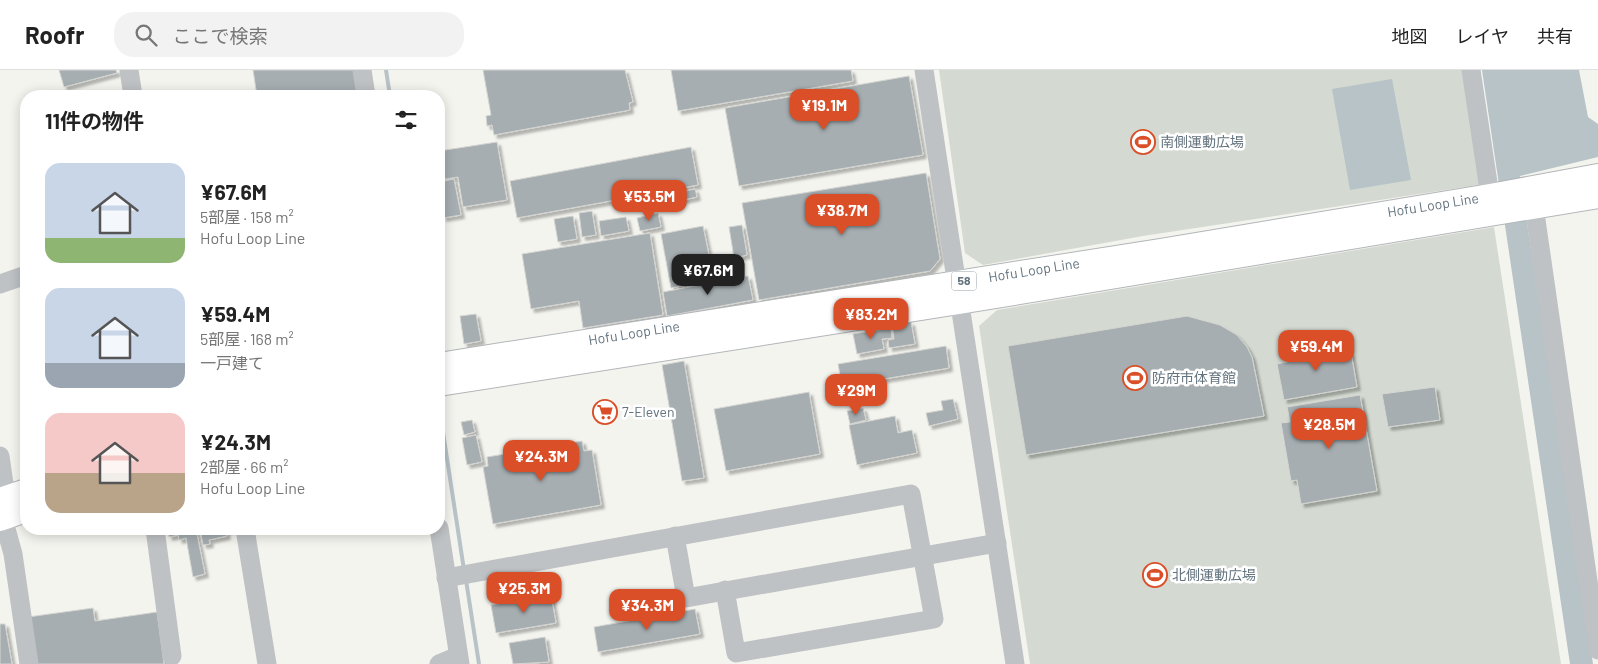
<!DOCTYPE html>
<html lang="ja">
<head>
<meta charset="utf-8">
<style>
  :root { --surface:#fff; --page:#f2f2f2; --text:#222; --muted:#767676; --line:#e0e0e0; --accent:#db4f28 }
  body { margin:0; font-family:Barlow,"Noto Sans JP",sans-serif; background:var(--page); color:var(--text); height:100vh; display:flex; flex-direction:column; font-size:19px; white-space:nowrap }
  * { box-sizing:border-box; margin:0 }
  p { font-size:16px; color:var(--muted) }
  .icon { flex:none; width:28px; height:28px; fill:none; stroke:currentColor; stroke-width:2; stroke-linecap:round; stroke-linejoin:round }
  .map { position:relative; flex:1; overflow:hidden }
  .details { position:absolute; left:20px; top:20px; width:425px; height:445px; display:flex; flex-direction:column; background:var(--surface); border-radius:20px; box-shadow:0 2px 12px #0003 }
  .details>* { flex:none }
  .price { position:absolute; translate:-50% -42px; padding:0 11px; border-radius:10px; background:var(--accent); color:#fff; font-size:16px; line-height:32px; filter:drop-shadow(0 1px 2px #0008) }
  .price::after { content:''; position:absolute; left:50%; top:30px; width:15px; height:11px; margin-left:-8px; background:inherit; clip-path:polygon(0 0,100% 0,50% 100%) }
  .price.selected { background:#222; color:#fff }
  ul { padding:0; list-style:none }
  li { display:flex; align-items:center; gap:15px; height:125px; padding:0 25px }
  li span { display:grid; place-items:center; flex:none; width:140px; height:100px; border-radius:15px; color:#555 }
  li>.icon { margin-inline-start:auto }
  span .icon { width:60px; height:60px; fill:#fffc; stroke-width:1 }
  li b { font-size:21px }
  h2 { display:flex; justify-content:space-between; align-items:center; height:60px; padding:0 25px; font-size:21px }
  header { display:flex; align-items:center; gap:30px; box-sizing:border-box; height:70px; padding:0 25px; background:var(--surface); border-bottom:1px solid var(--line) }
  header strong { font-size:24px }
  nav { display:flex; gap:28px; margin-inline-start:auto; font-size:18px }
  .search { width:350px; height:45px; background:var(--page); display:flex; align-items:center; gap:12px; box-sizing:border-box; padding:0 18px; border-radius:20px; color:var(--muted); font-size:19px }
  .map>svg:first-child { display:block }
  .green { fill:#d4dad1 }
  .water { fill:#b7c3c7 }
  .lines { fill:none; stroke-linecap:round; stroke-linejoin:round }
  .stream { stroke:#b7c3c7; stroke-width:4 }
  .building { fill:#a6aeb1; stroke:#d5d5d2; filter:url(#shadow) }
  .major-casing { stroke:#b2b6b9; stroke-width:26 }
  .minor { stroke:#bec2c5; stroke-width:19 }
  .major { stroke:#fff; stroke-width:24 }
  .labels { text-anchor:middle; stroke-width:5; stroke-linejoin:round; paint-order:stroke }
  .shield { fill:#fff; stroke:#929ea5; stroke-width:1 }
  .shield-label { font-size:12px; font-weight:bold; fill:#64747f }
  .poi-label { font-size:14px; fill:#64747f; stroke:#fff; text-anchor:start }
  .street-label { font-size:14px; fill:#64747f; stroke:#fff }
</style>
</head>
<body>
<header>
<strong>Roofr</strong>
<div class="search"><svg class="icon" aria-label="search" viewBox="0 0 24 24"><circle cx="10" cy="10" r="6"/><path d="M15 15l6 6"/></svg>ここで検索</div>
<nav><a>地図</a><a>レイヤ</a><a>共有</a></nav>
</header>
<div class="map">
<svg width="1598" height="594" viewBox="0 0 1598 594">
  <defs>
    <filter id="shadow"><feDropShadow dx="3.5" dy="3.5" stdDeviation="1" flood-color="#0004"/></filter>
  </defs>
  <rect width="100%" height="100%" fill="#f4f4ef"/>
  <g class="green">
    <polygon points="939,0 1463,0 1485,114 1143,166 983,195 965,183"/>
    <polygon points="1494,157 1561,594 1030,594 979,256 997,240"/>
  </g>
  <g class="water">
    <polygon points="1482,0 1579,0 1588,47 1598,54 1598,87 1520,106 1593,594 1570,594"/>
    <polygon points="1392,9 1411,110 1350,120 1332,19"/>
  </g>
  <g class="lines">
    <g class="stream">
      <polyline points="386,0 390,26"/>
      <polyline points="439,336 464,500"/>
      <polyline points="466,510 479,594"/>
    </g>
  </g>
  <g class="building">
    <polygon points="59,0 116,0 117,3 64,17"/>
    <polygon points="253,0 357,0 361,26 257,26"/>
    <polygon points="483,0 625,0 633,32 629,33 630,40 494,65 492,55 487,56 486,46 491,45"/>
    <polygon points="671,0 851,0 853,11 678,41"/>
    <polygon points="909,6 923,85 739,116 725,38"/>
    <polygon points="497,72 507,130 463,137 458,107 439,110 439,81"/>
    <polygon points="691,77 698,115 517,148 510,111"/>
    <polygon points="926,103 940,189 930,201 759,230 742,133"/>
    <polygon points="454,109 461,145 443,148 439,112"/>
    <polygon points="695,119 697,127 660,135 658,127"/>
    <polygon points="592,141 596,165 582,167 579,143"/>
    <polygon points="658,143 661,157 640,161 637,148"/>
    <polygon points="573,146 577,169 558,172 554,149"/>
    <polygon points="626,147 629,161 601,166 599,151"/>
    <polygon points="742,155 747,185 734,188 729,157"/>
    <polygon points="703,156 714,210 671,218 661,164"/>
    <polygon points="650,163 663,245 583,258 579,231 531,239 522,184"/>
    <polygon points="748,206 753,230 667,246 663,222"/>
    <polygon points="476,244 481,271 464,274 460,246"/>
    <polygon points="1187,246 1220,255 1237,265 1247,277 1252,287 1264,346 1026,385 1008,276"/>
    <polygon points="911,252 915,274 889,278 888,270 894,269 892,255"/>
    <polygon points="891,258 892,268 882,269 884,279 857,284 853,264"/>
    <polygon points="1331,270 1334,286 1351,283 1357,317 1284,330 1277,294 1297,290 1294,277"/>
    <polygon points="946,276 949,298 842,316 838,294"/>
    <polygon points="684,291 704,408 682,411 662,295"/>
    <polygon points="1435,317 1440,350 1388,357 1382,324"/>
    <polygon points="809,322 820,384 726,401 714,339"/>
    <polygon points="1360,325 1377,421 1301,434 1297,410 1291,411 1281,353 1290,352 1287,337"/>
    <polygon points="953,329 958,349 929,356 926,343 943,340 941,331"/>
    <polygon points="863,338 866,350 850,354 847,341"/>
    <polygon points="895,346 898,363 912,360 917,383 857,395 849,355"/>
    <polygon points="472,350 475,362 464,365 461,352"/>
    <polygon points="476,365 482,392 467,395 462,368"/>
    <polygon points="582,371 584,381 592,380 601,435 493,454 483,397 488,396 487,387"/>
    <polygon points="168,459 196,459 205,504 193,507 186,468 179,470 178,465 169,467"/>
    <polygon points="200,459 234,459 226,461 227,466 209,470 210,474 203,475"/>
    <polygon points="551,525 556,553 496,563 491,535"/>
    <polygon points="93,538 95,551 157,542 164,594 35,594 28,547"/>
    <polygon points="695,539 700,564 598,582 594,557"/>
    <polygon points="0,554 5,554 12,594 0,594"/>
    <polygon points="545,567 549,592 513,594 509,573"/>
  </g>
  <g class="lines">
    <defs>
      <g id="major">
        <polyline points="439,295 1160,181 1490,126 1598,106"/>
        <polyline points="439,314 959,232 1598,126"/>
        <polyline points="0,430 26,421"/>
        <polyline points="0,449 26,440"/>
      </g>
    </defs>
    <use href="#major" class="major-casing"/>
    <g class="minor">
      <polyline points="129,0 133,26"/>
      <polyline points="362,0 366,26"/>
      <polyline points="924,0 1015,594"/>
      <polyline points="1471,0 1490,126"/>
      <polyline points="1534,136 1598,580"/>
      <polyline points="0,214 26,205"/>
      <polyline points="0,386 6,428"/>
      <polyline points="3,448 13,484 29,594"/>
      <polyline points="439,458 460,594"/>
      <polyline points="155,459 172,586"/>
      <polyline points="245,459 267,594"/>
      <polyline points="675,466 686,528 997,473"/>
      <polyline points="446,508 911,424 934,549 736,583 725,520"/>
      <polyline points="439,594 458,586"/>
    </g>
    <use href="#major" class="major"/>
  </g>
  <defs>
    <symbol id="stadium-ring" viewBox="-11 -11 22 22"><circle r="9.5" fill="#fff" stroke="#db4f28" stroke-width="1.5"/><path d="M0-5a6.5 5 0 1 0 0 10a6.5 5 0 1 0 0-10ZM-3.5-1.8h7v3.6h-7Z" fill="#db4f28"/></symbol>
    <symbol id="supermarket-ring" viewBox="-11 -11 22 22"><circle r="9.5" fill="#fff" stroke="#db4f28" stroke-width="1.5"/><path d="M-6-5.5h2.5l.6 2H6L4.5 2H-2.5L-4.4-4H-6ZM-1.5 3.2a1.3 1.3 0 1 0 .1 0ZM3 3.2a1.3 1.3 0 1 0 .1 0Z" fill="#db4f28"/></symbol>
  </defs>
  <g fill-rule="evenodd">
    <use href="#stadium-ring" x="1129" y="58" width="28" height="28"/>
    <use href="#stadium-ring" x="1121" y="294" width="28" height="28"/>
    <use href="#supermarket-ring" x="591" y="328" width="28" height="28"/>
    <use href="#stadium-ring" x="1141" y="491" width="28" height="28"/>
  </g>
  <g class="labels">
    <rect class="shield" x="951.5" y="201.5" width="25" height="19" rx="4"/>
    <g class="shield-label">
      <text x="964" y="215">58</text>
    </g>
    <g class="poi-label">
      <text x="1160" y="77">南側運動広場</text>
      <text x="1152" y="313">防府市体育館</text>
      <text x="622" y="347">7-Eleven</text>
      <text x="1172" y="510">北側運動広場</text>
    </g>
    <g class="street-label">
      <text transform="translate(1433 135) rotate(-9)" y="5">Hofu Loop Line</text>
      <text transform="translate(1034 200) rotate(-9)" y="5">Hofu Loop Line</text>
      <text transform="translate(634 263) rotate(-9)" y="5">Hofu Loop Line</text>
    </g>
  </g>
</svg>
<b class="price" style="left:824px;top:61px">¥19.1M</b>
<b class="price" style="left:649px;top:152px">¥53.5M</b>
<b class="price" style="left:842px;top:166px">¥38.7M</b>
<b class="price selected" style="left:708px;top:226px">¥67.6M</b>
<b class="price" style="left:871px;top:270px">¥83.2M</b>
<b class="price" style="left:1316px;top:302px">¥59.4M</b>
<b class="price" style="left:856px;top:346px">¥29M</b>
<b class="price" style="left:1329px;top:380px">¥28.5M</b>
<b class="price" style="left:541px;top:412px">¥24.3M</b>
<b class="price" style="left:524px;top:544px">¥25.3M</b>
<b class="price" style="left:647px;top:561px">¥34.3M</b>
<section class="details">
<h2>11件の物件<svg class="icon" aria-label="filters" viewBox="0 0 24 24"><path d="M4 7h16M4 17h16"/><circle cx="9" cy="7" r="2"/><circle cx="15" cy="17" r="2"/></svg></h2>
<ul>
<li><span style="background:linear-gradient(#c9d6e8 75%,#8fb573 0)"><svg class="icon" aria-label="home" viewBox="0 0 24 24"><path d="M3 11l9-7 9 7M6 9v11h12V9"/></svg></span><div><b>¥67.6M</b><p>5部屋 · 158 m²</p><p>Hofu Loop Line</p></div></li>
<li><span style="background:linear-gradient(#c9d6e8 75%,#9aa5b1 0)"><svg class="icon" aria-label="home" viewBox="0 0 24 24"><path d="M3 11l9-7 9 7M6 9v11h12V9"/></svg></span><div><b>¥59.4M</b><p>5部屋 · 168 m²</p><p>一戸建て</p></div></li>
<li><span style="background:linear-gradient(#f6c9c9 60%,#b9a48a 0)"><svg class="icon" aria-label="home" viewBox="0 0 24 24"><path d="M3 11l9-7 9 7M6 9v11h12V9"/></svg></span><div><b>¥24.3M</b><p>2部屋 · 66 m²</p><p>Hofu Loop Line</p></div></li>
</ul>
</section>
</div>
</body>
</html>
